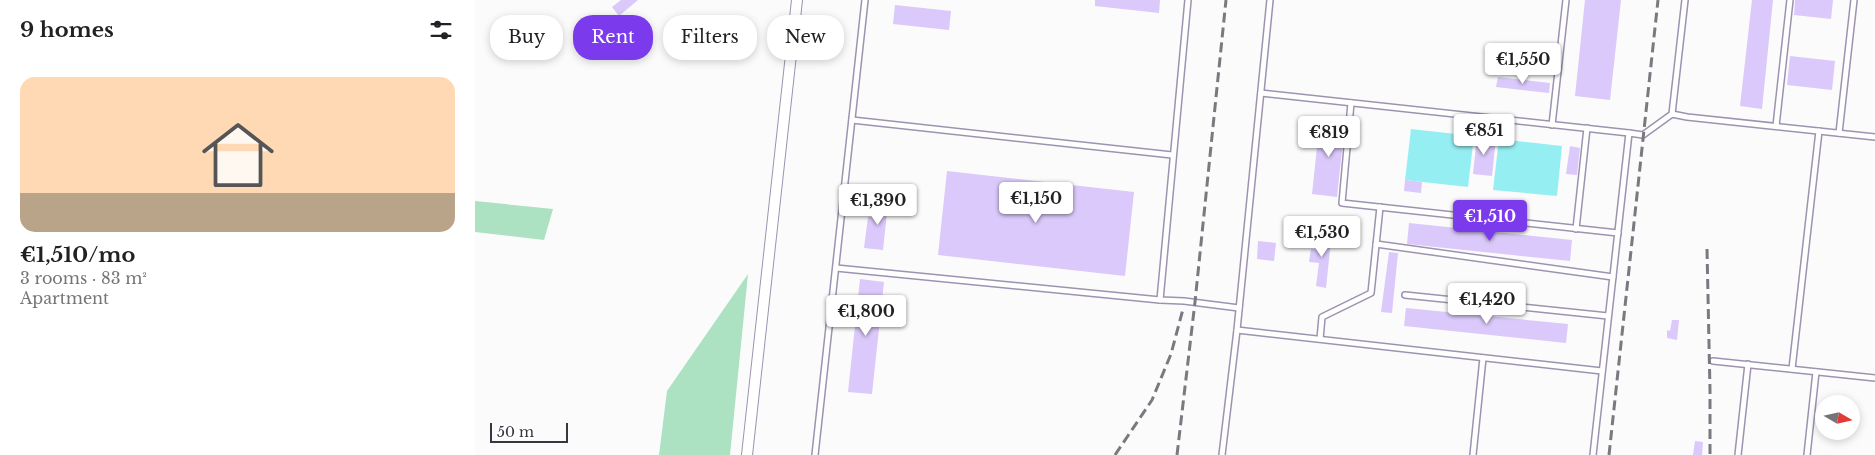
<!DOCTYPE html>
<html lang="en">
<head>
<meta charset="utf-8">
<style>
  :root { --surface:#fff; --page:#f2f2f2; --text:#202124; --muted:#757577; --line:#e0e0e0; --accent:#7c3aed }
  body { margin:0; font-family:"Libre Baskerville",serif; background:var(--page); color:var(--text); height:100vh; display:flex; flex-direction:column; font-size:19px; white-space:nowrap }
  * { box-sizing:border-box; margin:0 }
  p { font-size:16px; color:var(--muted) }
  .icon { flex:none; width:28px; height:28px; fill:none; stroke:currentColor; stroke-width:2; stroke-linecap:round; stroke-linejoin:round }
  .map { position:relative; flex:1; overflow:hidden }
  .sheet { display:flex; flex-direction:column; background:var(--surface); width:475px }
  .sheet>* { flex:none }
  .top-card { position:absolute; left:15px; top:15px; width:475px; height:45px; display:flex; gap:10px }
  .needle { width:32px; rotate:99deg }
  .controls { position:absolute; left:1340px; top:395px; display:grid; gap:10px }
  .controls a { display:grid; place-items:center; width:45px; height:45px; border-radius:50%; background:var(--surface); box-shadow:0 2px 8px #0003; font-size:25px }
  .scale { position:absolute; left:15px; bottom:12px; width:78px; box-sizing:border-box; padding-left:5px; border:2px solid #393541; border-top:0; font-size:14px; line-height:18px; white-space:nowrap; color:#393541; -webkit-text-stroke:4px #fff; paint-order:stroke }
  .price { position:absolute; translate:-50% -42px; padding:0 11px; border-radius:5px; background:#fff; color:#222; font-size:16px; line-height:32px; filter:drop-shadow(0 1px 2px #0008) }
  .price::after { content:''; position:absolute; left:50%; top:30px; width:15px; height:11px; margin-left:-8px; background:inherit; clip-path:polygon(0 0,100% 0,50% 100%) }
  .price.current { background:var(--accent); color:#fff }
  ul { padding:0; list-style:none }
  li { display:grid; align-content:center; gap:10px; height:265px; padding:0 20px }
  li+li { border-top:1px solid var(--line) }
  li span { display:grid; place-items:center; height:155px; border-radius:15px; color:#555 }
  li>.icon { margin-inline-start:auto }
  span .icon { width:90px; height:90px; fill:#fffc; stroke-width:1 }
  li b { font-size:21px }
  h2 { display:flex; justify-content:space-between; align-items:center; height:60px; padding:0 20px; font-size:21px }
  .chip { padding:0 18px; border-radius:20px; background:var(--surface); box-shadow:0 2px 8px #0003; font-size:18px; line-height:45px }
  .chip.current { background:var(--accent); color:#fff }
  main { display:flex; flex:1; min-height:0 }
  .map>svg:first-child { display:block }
  .green { fill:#ace1c1 }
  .water { fill:#95eff2 }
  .building { fill:#dac9fa }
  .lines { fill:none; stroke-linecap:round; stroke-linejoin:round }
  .lane-casing { stroke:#9d93b0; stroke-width:8 }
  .street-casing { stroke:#9d93b0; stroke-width:12 }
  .lane { stroke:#fff; stroke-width:5 }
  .street { stroke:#fff; stroke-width:10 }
  .rail { stroke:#7b7980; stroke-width:3; stroke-dasharray:10 5; stroke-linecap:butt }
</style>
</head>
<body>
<main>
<section class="sheet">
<h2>9 homes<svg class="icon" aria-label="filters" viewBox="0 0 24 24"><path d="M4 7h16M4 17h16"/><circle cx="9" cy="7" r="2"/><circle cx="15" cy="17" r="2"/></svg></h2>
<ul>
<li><span style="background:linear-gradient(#ffd9b3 75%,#b9a48a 0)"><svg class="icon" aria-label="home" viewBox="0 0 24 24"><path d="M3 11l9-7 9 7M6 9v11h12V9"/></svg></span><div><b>€1,510/mo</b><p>3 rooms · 83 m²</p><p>Apartment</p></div></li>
</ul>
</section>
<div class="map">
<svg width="1400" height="455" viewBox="0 0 1400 455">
  <rect width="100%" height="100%" fill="#fbfbfb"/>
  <g class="green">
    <polygon points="0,201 78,209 69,240 0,232"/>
    <polygon points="273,274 255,455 184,455 192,391"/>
  </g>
  <g class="water">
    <polygon points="936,129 999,136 993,187 930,180"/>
    <polygon points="1024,139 1087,146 1082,196 1018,190"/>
  </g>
  <g class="building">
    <polygon points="146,0 163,0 144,16 137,7"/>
    <polygon points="620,0 685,0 684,13 620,6"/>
    <polygon points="1110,0 1146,0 1135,100 1100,96"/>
    <polygon points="1277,0 1298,0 1287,109 1265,106"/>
    <polygon points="1320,0 1358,0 1356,19 1319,15"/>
    <polygon points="420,5 476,11 474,30 418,24"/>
    <polygon points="1315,56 1360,61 1357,90 1312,85"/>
    <polygon points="1023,77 1075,83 1074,93 1021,87"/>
    <polygon points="845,119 870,122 862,197 837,194"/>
    <polygon points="1002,136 1021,138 1017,176 998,174"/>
    <polygon points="1095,146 1105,148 1102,175 1091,174"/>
    <polygon points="472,171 659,192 650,276 463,255"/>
    <polygon points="930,180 947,182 946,193 929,191"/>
    <polygon points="405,193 414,194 408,250 389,248 393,217 403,218"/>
    <polygon points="934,223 1097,240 1095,261 932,244"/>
    <polygon points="847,230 857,231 851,288 841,286 844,263 834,262 836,249 845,250"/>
    <polygon points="783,241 801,243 799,261 782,259"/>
    <polygon points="914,252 923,253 917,313 906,312"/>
    <polygon points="385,279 409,282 397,394 373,392"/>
    <polygon points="931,308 1093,324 1091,343 929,326"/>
    <polygon points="1197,320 1204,320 1202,340 1192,338 1192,330 1195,331"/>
    <polygon points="1220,441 1228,442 1227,455 1218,455"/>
  </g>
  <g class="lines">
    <defs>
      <g id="lane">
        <polyline points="786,93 1154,133"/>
        <polyline points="876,103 867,203 1143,233"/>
        <polyline points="1197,114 1212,117 1400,137"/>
        <polyline points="377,120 697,155"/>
        <polyline points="1077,125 1091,0"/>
        <polyline points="1301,126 1315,0"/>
        <polyline points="1364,133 1379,0"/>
        <polyline points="1101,229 1112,128"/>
        <polyline points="901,244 1138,277"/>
        <polyline points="361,268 685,300 709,301 764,308"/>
        <polyline points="930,295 1133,316"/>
        <polyline points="685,300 713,0"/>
        <polyline points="762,330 1127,371"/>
        <polyline points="845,339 847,317 896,293 905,207"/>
        <polyline points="1238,361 1400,378"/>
        <polyline points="1317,369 1344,131"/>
        <polyline points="340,455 390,0"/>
        <polyline points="747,455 762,330 795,0"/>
        <polyline points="998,455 1008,358"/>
        <polyline points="1118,455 1154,133 1168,135 1197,114 1210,0"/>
        <polyline points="1263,455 1273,364"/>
        <polyline points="1332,455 1341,372"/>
      </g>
      <polyline id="street" points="272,455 322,0"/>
    </defs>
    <use href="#lane" class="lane-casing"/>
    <use href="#street" class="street-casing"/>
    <use href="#lane" class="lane"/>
    <use href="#street" class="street"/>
    <g class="rail">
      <polyline points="1232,249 1235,390 1235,455"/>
      <polyline points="640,455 677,400 696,354 708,309"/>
      <polyline points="702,455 720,302 751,0"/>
      <polyline points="1134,455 1183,0"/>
    </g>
  </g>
</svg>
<div class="controls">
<a><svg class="needle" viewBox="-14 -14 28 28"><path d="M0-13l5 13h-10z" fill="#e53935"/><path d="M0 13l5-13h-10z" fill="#757577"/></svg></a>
</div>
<div class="scale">50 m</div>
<b class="price" style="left:1048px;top:85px">€1,550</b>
<b class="price" style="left:1009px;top:156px">€851</b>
<b class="price" style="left:854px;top:158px">€819</b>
<b class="price" style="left:561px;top:224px">€1,150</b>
<b class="price" style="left:403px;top:226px">€1,390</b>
<b class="price current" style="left:1015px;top:242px">€1,510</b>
<b class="price" style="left:847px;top:258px">€1,530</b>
<b class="price" style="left:1012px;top:325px">€1,420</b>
<b class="price" style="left:391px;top:337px">€1,800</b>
<div class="top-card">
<a class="chip">Buy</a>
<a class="chip current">Rent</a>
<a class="chip">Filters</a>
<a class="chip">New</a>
</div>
</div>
</main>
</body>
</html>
